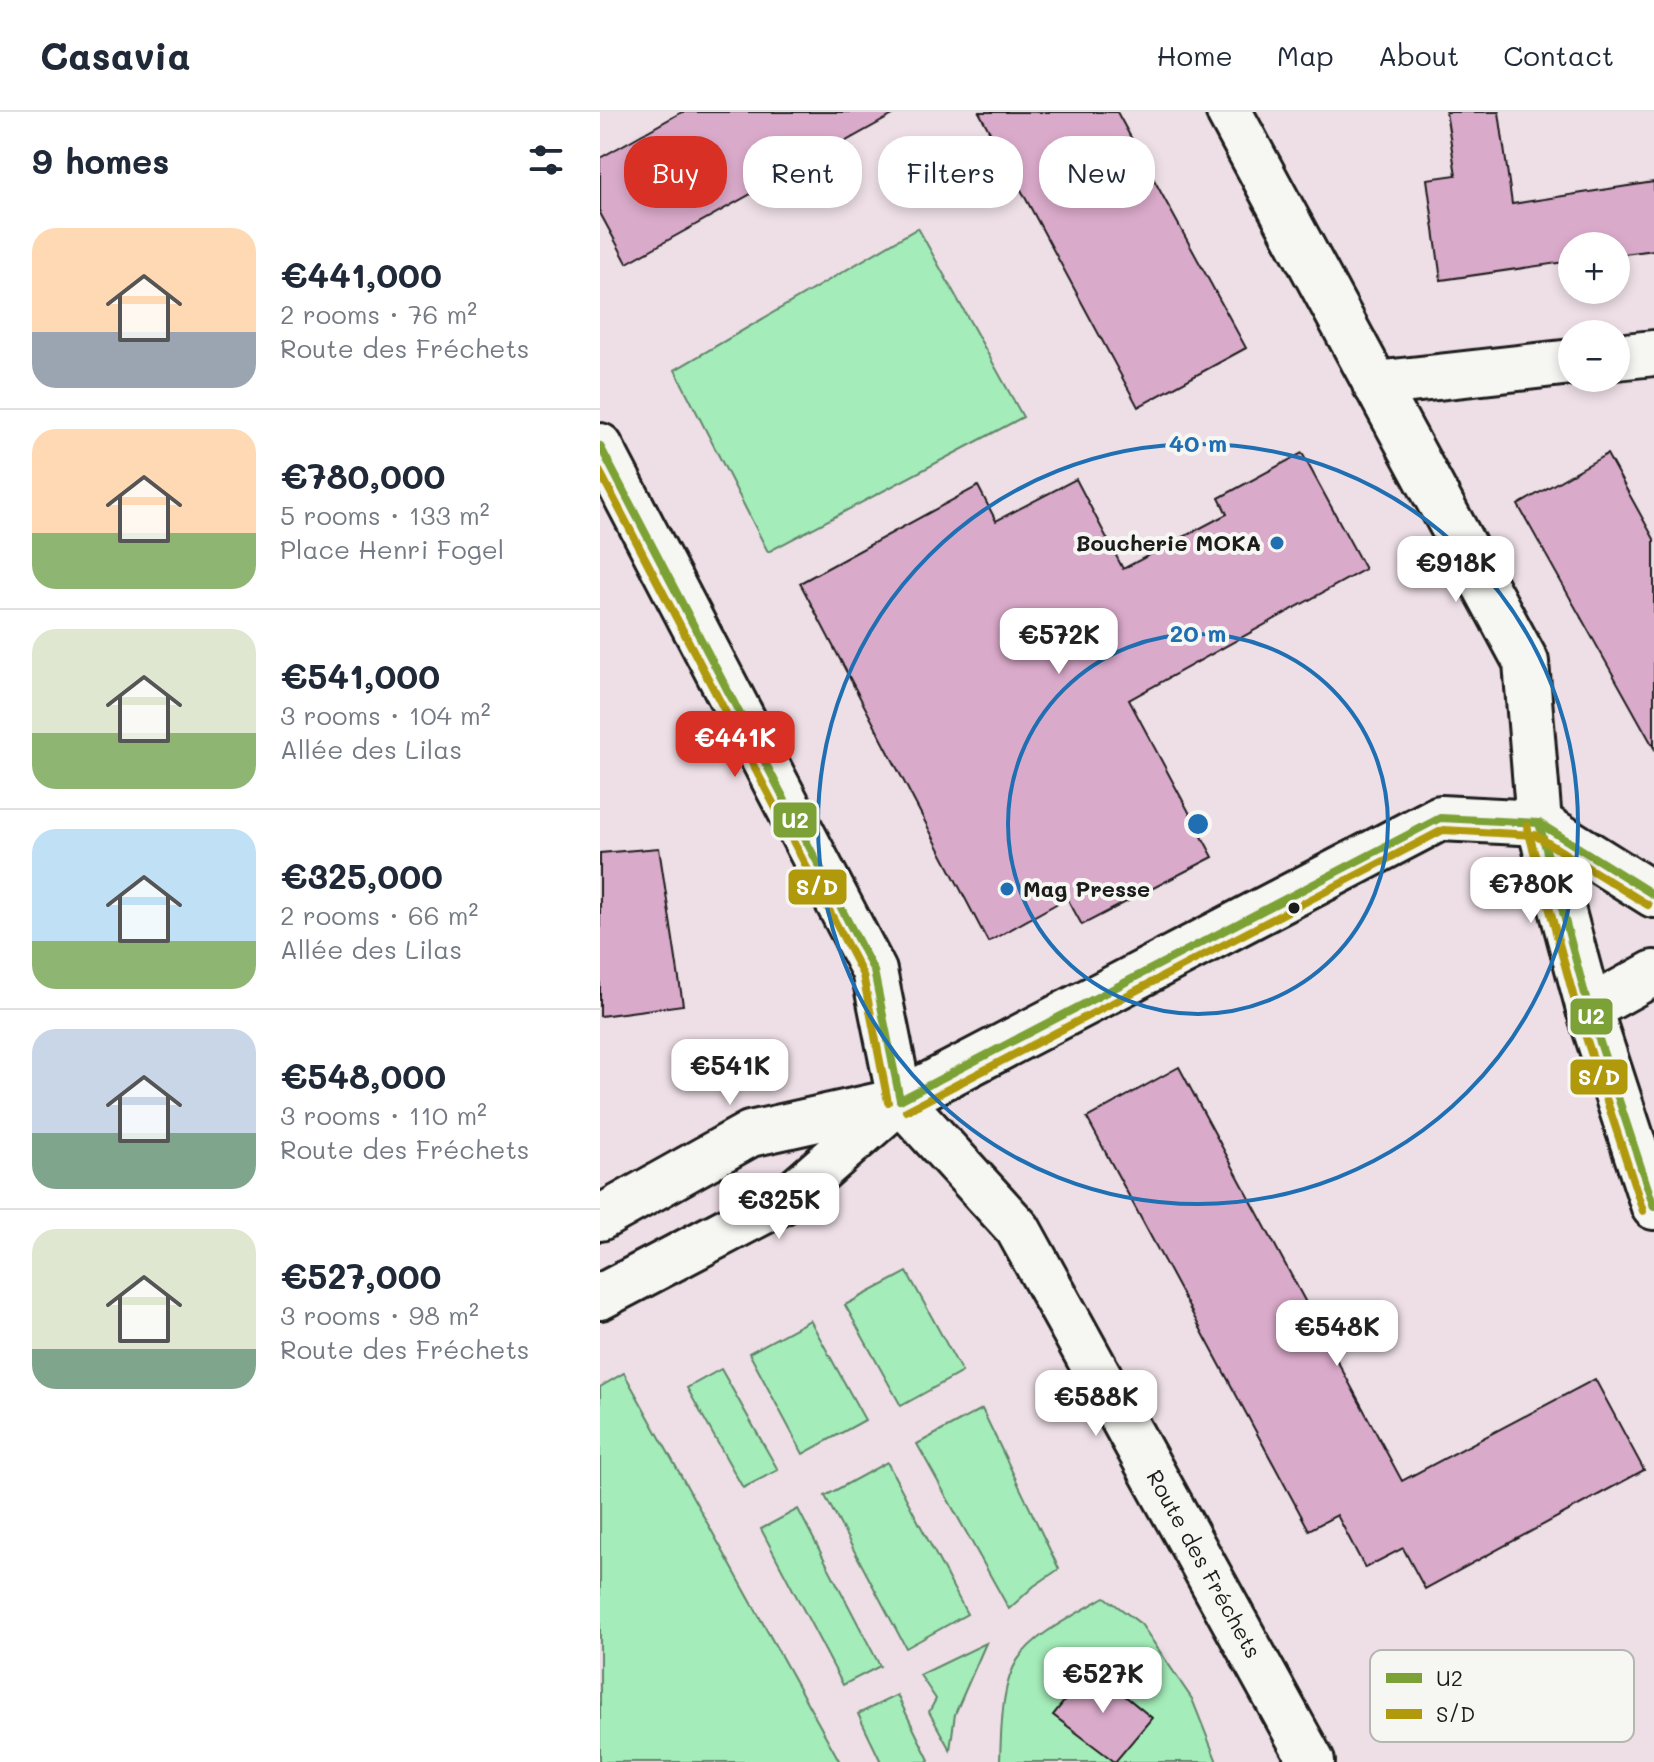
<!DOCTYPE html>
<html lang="en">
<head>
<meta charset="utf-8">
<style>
  :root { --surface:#fff; --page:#f6f6f7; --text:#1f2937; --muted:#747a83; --line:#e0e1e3; --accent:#d93025 }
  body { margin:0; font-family:Mali,sans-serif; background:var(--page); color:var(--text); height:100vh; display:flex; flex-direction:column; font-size:30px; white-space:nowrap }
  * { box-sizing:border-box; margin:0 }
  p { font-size:26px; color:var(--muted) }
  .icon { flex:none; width:44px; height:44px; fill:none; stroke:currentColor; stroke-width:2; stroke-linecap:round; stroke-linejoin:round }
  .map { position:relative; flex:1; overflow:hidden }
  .panel { display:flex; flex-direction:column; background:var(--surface); width:600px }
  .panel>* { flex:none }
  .hud { position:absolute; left:24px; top:24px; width:760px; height:72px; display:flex; gap:16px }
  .tools { position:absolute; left:958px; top:120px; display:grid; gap:16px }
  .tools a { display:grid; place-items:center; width:72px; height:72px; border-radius:50%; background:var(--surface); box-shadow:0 4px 12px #0003; font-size:40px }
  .price { position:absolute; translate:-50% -68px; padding:0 18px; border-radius:16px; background:#fff; color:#222; font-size:26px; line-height:52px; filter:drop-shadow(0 2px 4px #0008) }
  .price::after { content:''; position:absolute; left:50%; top:48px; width:24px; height:18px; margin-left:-12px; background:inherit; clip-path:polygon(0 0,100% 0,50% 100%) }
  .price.on { background:var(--accent); color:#fff }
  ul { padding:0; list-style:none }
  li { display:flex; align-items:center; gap:24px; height:200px; padding:0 32px }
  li+li { border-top:2px solid var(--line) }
  li span { display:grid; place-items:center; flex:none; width:224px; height:160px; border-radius:24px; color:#555 }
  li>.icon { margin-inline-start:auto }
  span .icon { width:96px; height:96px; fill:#fffc; stroke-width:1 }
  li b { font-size:34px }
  h2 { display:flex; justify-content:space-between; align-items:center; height:96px; padding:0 32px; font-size:34px }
  .pill { padding:0 28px; border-radius:32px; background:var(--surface); box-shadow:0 4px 12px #0003; font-size:28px; line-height:72px }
  .pill.on { background:var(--accent); color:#fff }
  header { display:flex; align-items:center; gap:48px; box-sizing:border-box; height:112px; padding:0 40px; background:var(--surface); border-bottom:2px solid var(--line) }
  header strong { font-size:38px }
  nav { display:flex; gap:44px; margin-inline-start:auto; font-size:28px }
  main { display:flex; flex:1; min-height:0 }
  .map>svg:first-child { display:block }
  .green { fill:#a4ecb9; stroke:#60846a; stroke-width:2 }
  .building { fill:#daaaca; stroke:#1c1c1c; stroke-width:2 }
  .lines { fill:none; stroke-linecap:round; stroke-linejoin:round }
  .minor-casing { stroke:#1c1c1c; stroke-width:50 }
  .minor { stroke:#f6f6f2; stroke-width:44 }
  .bus-1-casing { stroke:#f6f6f2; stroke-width:14 }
  .bus-2-casing { stroke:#f6f6f2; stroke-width:14 }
  .bus-1 { stroke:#7ca136; stroke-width:8 }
  .bus-2 { stroke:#b0990a; stroke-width:8 }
  .ring { fill:none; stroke:#1f6fb2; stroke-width:4 }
  .poi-dot { fill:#1f6fb2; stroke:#f6f6f2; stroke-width:3 }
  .bus-dot { fill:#1c1c1c; stroke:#f6f6f2; stroke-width:3 }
  .labels { text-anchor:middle; stroke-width:8; stroke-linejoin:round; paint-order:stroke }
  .poi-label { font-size:22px; font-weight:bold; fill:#1c1c1c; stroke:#f6f6f2; text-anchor:end }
  .street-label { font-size:22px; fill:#1c1c1c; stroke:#f6f6f2 }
  .key { fill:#f6f6f2; stroke:#b5b5b2; stroke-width:2 }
  .key-label { font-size:22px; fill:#1c1c1c }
  .centre { fill:#1f6fb2; stroke:#f6f6f2; stroke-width:4 }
  .ring-label { font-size:24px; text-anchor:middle; font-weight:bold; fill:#1f6fb2; stroke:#f6f6f2; stroke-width:8; stroke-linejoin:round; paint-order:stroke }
  .line-badge { stroke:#f6f6f2; stroke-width:3 }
  .badge-label { font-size:22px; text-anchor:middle; font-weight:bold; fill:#fff }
</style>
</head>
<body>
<header>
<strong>Casavia</strong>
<nav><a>Home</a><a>Map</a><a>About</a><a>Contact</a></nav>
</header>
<main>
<section class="panel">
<h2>9 homes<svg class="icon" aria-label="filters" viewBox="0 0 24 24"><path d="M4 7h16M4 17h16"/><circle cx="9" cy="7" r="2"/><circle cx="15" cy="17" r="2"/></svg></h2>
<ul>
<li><span style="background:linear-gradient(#ffd9b3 65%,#9aa5b1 0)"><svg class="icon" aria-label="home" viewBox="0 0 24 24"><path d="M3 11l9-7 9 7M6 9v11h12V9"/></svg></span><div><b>€441,000</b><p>2 rooms · 76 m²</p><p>Route des Fréchets</p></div></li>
<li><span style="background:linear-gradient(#ffd9b3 65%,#8fb573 0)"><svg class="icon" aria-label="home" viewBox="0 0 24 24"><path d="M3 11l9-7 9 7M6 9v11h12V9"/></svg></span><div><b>€780,000</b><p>5 rooms · 133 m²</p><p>Place Henri Fogel</p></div></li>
<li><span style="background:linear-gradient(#dfe7d0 65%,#8fb573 0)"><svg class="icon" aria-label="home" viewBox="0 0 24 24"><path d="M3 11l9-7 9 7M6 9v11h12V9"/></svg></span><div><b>€541,000</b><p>3 rooms · 104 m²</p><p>Allée des Lilas</p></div></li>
<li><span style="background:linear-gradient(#bfe0f5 70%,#8fb573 0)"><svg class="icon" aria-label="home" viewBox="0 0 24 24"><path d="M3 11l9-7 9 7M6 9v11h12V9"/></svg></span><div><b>€325,000</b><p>2 rooms · 66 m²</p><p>Allée des Lilas</p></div></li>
<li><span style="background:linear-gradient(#c9d6e8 65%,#7fa58c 0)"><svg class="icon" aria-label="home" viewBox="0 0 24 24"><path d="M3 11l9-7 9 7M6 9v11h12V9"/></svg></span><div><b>€548,000</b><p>3 rooms · 110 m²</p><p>Route des Fréchets</p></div></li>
<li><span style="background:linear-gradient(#dfe7d0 75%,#7fa58c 0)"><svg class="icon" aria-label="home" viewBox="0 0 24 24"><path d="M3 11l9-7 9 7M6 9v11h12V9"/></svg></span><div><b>€527,000</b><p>3 rooms · 98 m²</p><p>Route des Fréchets</p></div></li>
</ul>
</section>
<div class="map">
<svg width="1054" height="1650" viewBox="0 0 1054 1650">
  <rect width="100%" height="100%" fill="#eedfe6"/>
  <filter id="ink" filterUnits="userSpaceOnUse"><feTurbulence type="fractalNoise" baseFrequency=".0125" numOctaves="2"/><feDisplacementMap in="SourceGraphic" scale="16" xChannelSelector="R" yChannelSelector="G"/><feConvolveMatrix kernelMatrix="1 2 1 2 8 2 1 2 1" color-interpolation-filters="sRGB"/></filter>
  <g filter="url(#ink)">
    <g class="green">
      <polygon points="318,116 423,305 168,440 75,258"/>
      <polygon points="307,1160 362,1260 301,1294 245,1193"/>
      <polygon points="210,1208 265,1308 203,1342 149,1241"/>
      <polygon points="121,1257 178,1358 143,1376 87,1276"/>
      <polygon points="24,1261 240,1650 0,1650 0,1275"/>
      <polygon points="382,1297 459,1457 434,1474 409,1497 317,1332"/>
      <polygon points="287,1350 367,1502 306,1536 225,1384"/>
      <polygon points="198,1397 280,1554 243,1573 161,1417"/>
      <path d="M505,1485L541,1512L592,1587L617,1650H400C403,1540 412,1538 505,1485Z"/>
      <polygon points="386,1531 355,1602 350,1638 329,1600 336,1587 320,1563"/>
      <polygon points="297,1583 329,1648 326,1650 281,1650 258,1602"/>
    </g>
    <g class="building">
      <polygon points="82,0 298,0 27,151 0,101 0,46"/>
      <polygon points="379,0 517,0 646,236 538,295"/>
      <polygon points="846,0 899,0 912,92 1054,70 1054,138 1016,143 1016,134 972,134 972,149 841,168 827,67 856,63"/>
      <polygon points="702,341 765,457 529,588 613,745 482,813 467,786 388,830 200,471 378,374 396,409 476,367 523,457 627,402 619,386"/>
      <polygon points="1007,342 1054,427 1054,636 918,393"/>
      <polygon points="59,736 83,893 0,904 0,741"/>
      <polygon points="579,955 802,1369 995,1267 1044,1358 825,1477 803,1436 765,1456 737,1403 709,1418 487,1006"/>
      <polygon points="491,1556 552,1606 515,1650 453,1603"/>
    </g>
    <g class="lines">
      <defs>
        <g id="minor">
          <polyline points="629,0 926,550 939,711 989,897 1054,1095"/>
          <polyline points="1016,245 1054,241"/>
          <polyline points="775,272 972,250"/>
          <polyline points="0,334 274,859 300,988 418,1117 712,1650"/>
          <polyline points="989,897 1054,861"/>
          <polyline points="0,1106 150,1022 294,990"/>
          <polyline points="0,1185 187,1087 300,988 840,706 939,711 1054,783"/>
        </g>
      </defs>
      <use href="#minor" class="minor-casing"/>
      <use href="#minor" class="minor"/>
      <defs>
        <g id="bus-1">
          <polyline points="0,334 274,859 300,988"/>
          <polyline points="939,711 989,897 1054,1095"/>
          <polyline points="300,988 840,706 939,711 1054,783"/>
        </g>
        <g id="bus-2">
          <polyline points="0,360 263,863 288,990"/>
          <polyline points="927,714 978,901 1043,1099"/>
          <polyline points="306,999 843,718 935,723 1048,793"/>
        </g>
      </defs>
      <use href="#bus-1" class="bus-1-casing"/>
      <use href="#bus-2" class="bus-2-casing"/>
      <use href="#bus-1" class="bus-1"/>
      <use href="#bus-2" class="bus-2"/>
    </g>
  </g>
  <g class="ring">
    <circle cx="598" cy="712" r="190"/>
    <circle cx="598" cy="712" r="380"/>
  </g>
  <g class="poi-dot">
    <circle cx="677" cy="431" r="8"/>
    <circle cx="407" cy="777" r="8"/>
  </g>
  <circle class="bus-dot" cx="694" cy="796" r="7"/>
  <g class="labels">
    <g class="poi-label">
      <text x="661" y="439">Boucherie MOKA</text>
      <text x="423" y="785" text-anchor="start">Mag Presse</text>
    </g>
    <g class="street-label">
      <text transform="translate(604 1452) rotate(61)" y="8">Route des Fréchets</text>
    </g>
  </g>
  <rect x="770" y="1538" width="264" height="92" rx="12" class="key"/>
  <rect x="786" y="1561" width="36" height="10" fill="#7ca136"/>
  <rect x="786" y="1597" width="36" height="10" fill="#b0990a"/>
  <g class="key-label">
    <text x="836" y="1574">U2</text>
    <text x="836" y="1610">S/D</text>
  </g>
  <circle cx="598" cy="712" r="12" class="centre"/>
  <g class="ring-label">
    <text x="598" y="340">40 m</text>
    <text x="598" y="530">20 m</text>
  </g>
  <g class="line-badge">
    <rect x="172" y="689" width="46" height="38" rx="8" fill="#7ca136"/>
    <rect x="187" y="756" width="61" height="38" rx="8" fill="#b0990a"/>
    <rect x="969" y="885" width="45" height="39" rx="8" fill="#7ca136"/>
    <rect x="969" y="946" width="60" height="38" rx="8" fill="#b0990a"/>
  </g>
  <g class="badge-label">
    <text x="195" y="716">U2</text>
    <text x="217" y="783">S/D</text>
    <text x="991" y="912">U2</text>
    <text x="999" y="973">S/D</text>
  </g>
</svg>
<div class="tools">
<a>+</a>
<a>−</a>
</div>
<b class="price" style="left:856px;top:492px">€918K</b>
<b class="price" style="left:459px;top:564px">€572K</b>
<b class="price on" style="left:135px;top:667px">€441K</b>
<b class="price" style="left:931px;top:813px">€780K</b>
<b class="price" style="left:130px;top:995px">€541K</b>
<b class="price" style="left:179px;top:1129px">€325K</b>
<b class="price" style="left:737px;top:1256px">€548K</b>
<b class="price" style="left:496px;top:1326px">€588K</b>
<b class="price" style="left:503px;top:1603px">€527K</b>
<div class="hud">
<a class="pill on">Buy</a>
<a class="pill">Rent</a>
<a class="pill">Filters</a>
<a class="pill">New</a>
</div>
</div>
</main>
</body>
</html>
